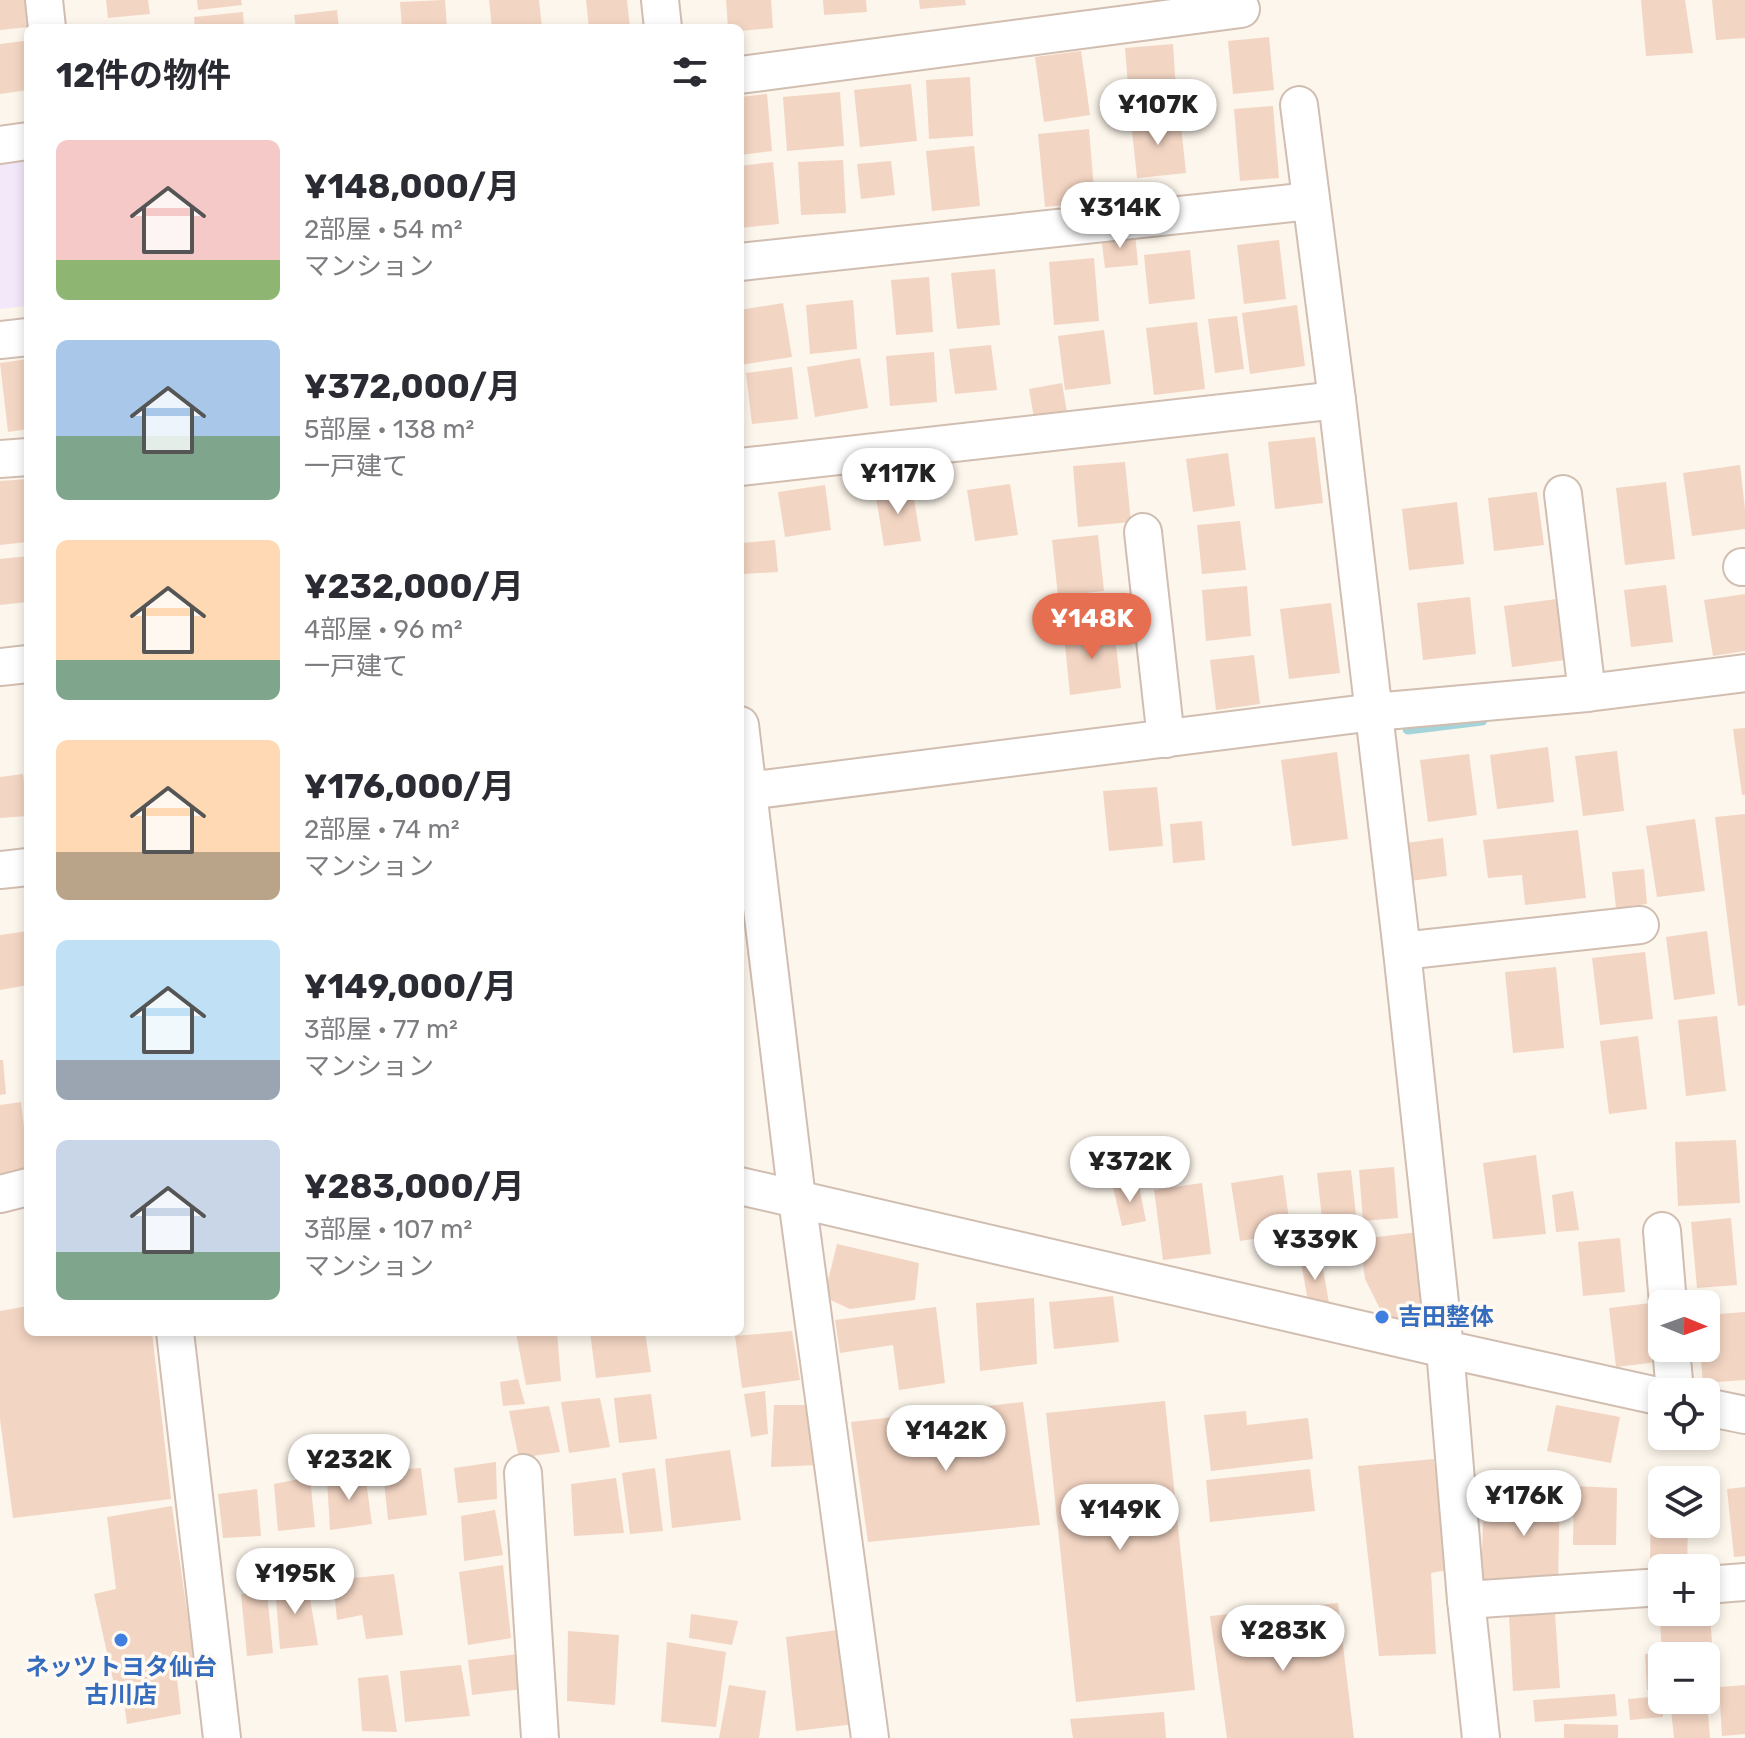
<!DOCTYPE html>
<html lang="ja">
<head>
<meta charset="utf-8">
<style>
  :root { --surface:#fff; --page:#f7f7f7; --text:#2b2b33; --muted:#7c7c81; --accent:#e76f51 }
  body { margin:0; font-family:Rubik,"Noto Sans JP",sans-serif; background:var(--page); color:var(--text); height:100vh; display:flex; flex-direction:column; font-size:30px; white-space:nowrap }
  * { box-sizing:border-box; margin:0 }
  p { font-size:26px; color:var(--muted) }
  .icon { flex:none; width:44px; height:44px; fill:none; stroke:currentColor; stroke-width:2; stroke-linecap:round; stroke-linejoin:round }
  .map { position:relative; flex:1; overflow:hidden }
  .side { position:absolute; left:24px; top:24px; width:720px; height:1312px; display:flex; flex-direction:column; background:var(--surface); border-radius:12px; box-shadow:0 4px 12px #0003 }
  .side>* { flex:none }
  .needle { width:52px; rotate:91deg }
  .fabs { position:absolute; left:1648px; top:1290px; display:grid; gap:16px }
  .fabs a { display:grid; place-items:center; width:72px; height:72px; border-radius:12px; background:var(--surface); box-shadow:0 4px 12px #0003; font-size:40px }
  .price { position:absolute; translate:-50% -68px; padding:0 18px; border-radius:28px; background:#fff; color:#222; font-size:26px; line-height:52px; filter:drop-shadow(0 2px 4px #0008) }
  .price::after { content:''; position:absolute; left:50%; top:48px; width:24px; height:18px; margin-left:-12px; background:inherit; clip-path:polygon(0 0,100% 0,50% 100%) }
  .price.current { background:var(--accent); color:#fff }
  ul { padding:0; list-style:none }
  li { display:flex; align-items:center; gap:24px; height:200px; padding:0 32px }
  li span { display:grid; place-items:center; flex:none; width:224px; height:160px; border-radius:12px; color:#555 }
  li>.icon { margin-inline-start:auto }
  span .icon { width:96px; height:96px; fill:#fffc; stroke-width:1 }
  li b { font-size:34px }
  h2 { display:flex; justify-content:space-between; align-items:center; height:96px; padding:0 32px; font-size:34px }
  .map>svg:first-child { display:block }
  .education { fill:#f3e8fa }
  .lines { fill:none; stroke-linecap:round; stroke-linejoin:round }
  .stream { stroke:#a5d3da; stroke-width:11 }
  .building { fill:#f3d5c3 }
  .minor-casing { stroke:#d1beb0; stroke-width:40 }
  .minor { stroke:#fff; stroke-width:36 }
  .shop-dot { fill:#3f7fe0; stroke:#fffaf3; stroke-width:3 }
  .labels { text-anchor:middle; stroke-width:7; stroke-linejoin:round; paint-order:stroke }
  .shop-label { font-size:24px; font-weight:bold; fill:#366cbe; stroke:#fffaf3; text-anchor:start }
</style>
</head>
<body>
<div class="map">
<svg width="1745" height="1738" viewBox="0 0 1745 1738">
  <rect width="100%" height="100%" fill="#fdf6ec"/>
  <polygon class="education" points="28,157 28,306 0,309 0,160"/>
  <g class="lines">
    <polyline class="stream" points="1408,729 1482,720"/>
  </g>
  <g class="building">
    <polygon points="0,0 26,0 29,27 0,30"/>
    <polygon points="106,0 148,0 150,14 108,18"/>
    <polygon points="197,0 241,0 242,5 198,10"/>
    <polygon points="445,0 447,28 402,28 400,2"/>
    <polygon points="489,0 539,0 542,28 492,28"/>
    <polygon points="586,0 627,0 630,28 589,28"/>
    <polygon points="726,0 771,0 773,28 740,31 740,28 728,28"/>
    <polygon points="823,0 866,0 867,12 824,15"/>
    <polygon points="919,0 965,0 966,5 920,9"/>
    <polygon points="1641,0 1685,0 1693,53 1646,56"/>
    <polygon points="1712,0 1745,0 1745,38 1716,40"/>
    <polygon points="337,10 339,28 296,28 294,15"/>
    <polygon points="243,12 244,28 195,28 194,17"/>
    <polygon points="1269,37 1274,90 1233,94 1228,41"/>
    <polygon points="24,41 28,70 28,90 0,94 0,44"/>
    <polygon points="1173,44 1177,105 1130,109 1125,48"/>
    <polygon points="1081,51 1090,115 1044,122 1035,57"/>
    <polygon points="970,77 973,136 929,139 926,80"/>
    <polygon points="911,84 917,141 860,147 854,90"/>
    <polygon points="840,92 844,146 787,151 783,97"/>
    <polygon points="767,94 772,151 740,155 740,97"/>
    <polygon points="1273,106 1279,178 1240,181 1234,109"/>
    <polygon points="1180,116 1186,173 1137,178 1131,121"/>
    <polygon points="1089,129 1095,202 1045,207 1038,134"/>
    <polygon points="974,146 980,206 932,211 926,151"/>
    <polygon points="843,160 846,213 801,215 798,162"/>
    <polygon points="891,161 895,195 861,199 857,164"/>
    <polygon points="773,162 779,224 740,228 740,166"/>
    <polygon points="1135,233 1138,265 1105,268 1101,236"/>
    <polygon points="1279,240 1286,299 1244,304 1237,245"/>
    <polygon points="1190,250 1195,299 1149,304 1144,255"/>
    <polygon points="1094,258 1099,321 1054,325 1049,262"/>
    <polygon points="995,269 1000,325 957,329 951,273"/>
    <polygon points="929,277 933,332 896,335 891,280"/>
    <polygon points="853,300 857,349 810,354 806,305"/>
    <polygon points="783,303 792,357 740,365 740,310"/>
    <polygon points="1297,305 1305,366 1250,374 1242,313"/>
    <polygon points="1237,316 1244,369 1215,373 1208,319"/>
    <polygon points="1197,322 1205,389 1154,395 1146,328"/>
    <polygon points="1104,330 1111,384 1065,390 1058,336"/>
    <polygon points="991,345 997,390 955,394 949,349"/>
    <polygon points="934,352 937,402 890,406 886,356"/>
    <polygon points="860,358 868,408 815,417 807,367"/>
    <polygon points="28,359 28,429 8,432 0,363"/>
    <polygon points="792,367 798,419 752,424 746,373"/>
    <polygon points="1062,383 1067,412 1034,418 1029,389"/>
    <polygon points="1315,437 1323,503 1275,509 1268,442"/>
    <polygon points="1228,453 1235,506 1193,512 1186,459"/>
    <polygon points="1125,462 1131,522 1078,527 1073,466"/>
    <polygon points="1740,465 1745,509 1745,529 1692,536 1683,473"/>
    <polygon points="28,479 28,542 0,545 0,481"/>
    <polygon points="1666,482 1675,559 1625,565 1616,488"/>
    <polygon points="1010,484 1018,535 975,541 967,490"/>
    <polygon points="825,485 831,530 785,537 778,492"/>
    <polygon points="912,487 921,541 884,546 875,492"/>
    <polygon points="1537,492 1544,545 1494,551 1488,498"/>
    <polygon points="1457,502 1464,564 1409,570 1402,509"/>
    <polygon points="1240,521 1246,570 1202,574 1197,525"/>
    <polygon points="1098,535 1104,591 1058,596 1052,540"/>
    <polygon points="775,540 778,572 744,574 742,543"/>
    <polygon points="28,556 28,602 0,605 0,559"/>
    <polygon points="1666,585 1673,642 1631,647 1624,590"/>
    <polygon points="1247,586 1251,636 1206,641 1202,590"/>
    <polygon points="1745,594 1745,651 1713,656 1704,600"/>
    <polygon points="1470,597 1476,654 1423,660 1417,603"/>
    <polygon points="1557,599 1565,660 1512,667 1504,606"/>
    <polygon points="1331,603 1340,673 1289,679 1280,609"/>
    <polygon points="1114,628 1121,688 1070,695 1064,634"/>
    <polygon points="1254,655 1260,704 1216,710 1210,660"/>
    <polygon points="1745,728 1745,795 1742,795 1733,729"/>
    <polygon points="1548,747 1554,802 1497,809 1490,755"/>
    <polygon points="1617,751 1624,811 1583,816 1575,756"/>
    <polygon points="1337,752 1348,839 1292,846 1281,760"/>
    <polygon points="1469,754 1477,815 1428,822 1420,760"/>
    <polygon points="23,774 28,816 0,818 0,777"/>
    <polygon points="1157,787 1163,846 1109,851 1103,791"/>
    <polygon points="1745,814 1745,1005 1738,1006 1715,817"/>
    <polygon points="1695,819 1705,891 1657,897 1646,826"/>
    <polygon points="1202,821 1205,860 1173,863 1170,824"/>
    <polygon points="1578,830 1586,898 1525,905 1522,875 1488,878 1483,840"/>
    <polygon points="1443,838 1447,876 1410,881 1406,843"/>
    <polygon points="1644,869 1647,904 1616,908 1612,872"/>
    <polygon points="28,931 28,985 0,990 0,935"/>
    <polygon points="1707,931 1715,994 1674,1000 1666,937"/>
    <polygon points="1645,952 1653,1019 1600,1025 1592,958"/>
    <polygon points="1556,967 1564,1048 1513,1053 1505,972"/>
    <polygon points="1717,1016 1726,1091 1686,1096 1678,1020"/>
    <polygon points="1638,1036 1647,1109 1609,1114 1600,1041"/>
    <polygon points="0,1060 3,1060 6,1094 0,1095"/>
    <polygon points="21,1102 26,1144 28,1144 28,1172 0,1177 0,1105"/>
    <polygon points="1736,1140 1740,1203 1678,1206 1675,1142"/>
    <polygon points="1536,1155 1546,1234 1493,1239 1483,1163"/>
    <polygon points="1394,1167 1398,1218 1363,1221 1359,1170"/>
    <polygon points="1351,1170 1357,1224 1323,1228 1317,1173"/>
    <polygon points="1283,1175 1294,1256 1268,1259 1265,1237 1240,1241 1231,1183"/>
    <polygon points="1138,1181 1146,1221 1122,1226 1113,1187"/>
    <polygon points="1202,1183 1211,1254 1163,1260 1154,1190"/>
    <polygon points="1573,1191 1579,1230 1556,1232 1552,1195"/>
    <polygon points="1731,1218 1737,1285 1697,1288 1691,1222"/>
    <polygon points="1419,1232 1430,1320 1388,1325 1365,1279 1360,1239"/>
    <polygon points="1620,1238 1625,1292 1583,1296 1578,1242"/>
    <polygon points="837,1244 919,1263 915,1300 850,1309 824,1297"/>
    <polygon points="1321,1258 1329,1303 1309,1307 1301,1262"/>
    <polygon points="1113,1296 1119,1342 1054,1349 1049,1302"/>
    <polygon points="1034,1298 1037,1364 980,1371 976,1303"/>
    <polygon points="1651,1303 1658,1362 1616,1367 1609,1308"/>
    <polygon points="28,1306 28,1332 152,1332 171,1499 13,1518 0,1419 0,1311"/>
    <polygon points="936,1307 945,1383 899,1390 893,1345 840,1353 835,1320"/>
    <polygon points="1745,1312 1745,1380 1703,1383 1700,1348 1706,1348 1706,1315"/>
    <polygon points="792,1331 800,1380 742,1388 735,1336"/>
    <polygon points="557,1332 561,1381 526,1385 516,1333"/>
    <polygon points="590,1332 645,1332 651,1372 596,1378"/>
    <polygon points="518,1379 525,1404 503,1406 500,1382"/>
    <polygon points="765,1391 768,1434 751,1437 744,1394"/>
    <polygon points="651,1394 657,1439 619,1443 614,1398"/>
    <polygon points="600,1398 610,1447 569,1453 561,1402"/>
    <polygon points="1165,1401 1195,1690 1076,1702 1046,1413"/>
    <polygon points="1023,1402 1040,1525 868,1542 851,1422"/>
    <polygon points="774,1405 813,1405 819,1465 771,1467"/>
    <polygon points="1556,1405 1620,1417 1611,1463 1547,1451"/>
    <polygon points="549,1406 560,1452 519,1458 509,1411"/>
    <polygon points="1246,1411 1247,1425 1308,1418 1313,1459 1211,1471 1204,1415"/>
    <polygon points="730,1450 741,1520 672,1528 665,1459"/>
    <polygon points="1434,1459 1447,1570 1431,1573 1436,1654 1379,1656 1358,1466"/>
    <polygon points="496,1462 497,1499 458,1503 454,1468"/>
    <polygon points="421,1468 427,1515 388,1520 383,1471"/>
    <polygon points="655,1468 663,1531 630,1534 622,1473"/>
    <polygon points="1310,1469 1315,1511 1210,1522 1206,1480"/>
    <polygon points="365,1474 372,1524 330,1530 327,1479"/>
    <polygon points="310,1477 315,1527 278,1531 274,1484"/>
    <polygon points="616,1478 624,1533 574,1536 571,1484"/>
    <polygon points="1506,1481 1560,1482 1558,1586 1481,1585 1483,1522 1505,1522"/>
    <polygon points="1574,1486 1617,1488 1616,1545 1573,1545"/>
    <polygon points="1651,1487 1662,1487 1662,1524 1688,1524 1687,1568 1662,1568 1662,1572 1650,1572"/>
    <polygon points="1745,1487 1745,1556 1734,1557 1727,1489"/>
    <polygon points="257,1489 261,1536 223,1538 218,1494"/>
    <polygon points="172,1506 196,1675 177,1678 181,1714 127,1724 122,1689 115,1689 94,1594 116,1589 107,1517"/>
    <polygon points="495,1510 503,1555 464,1561 461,1516"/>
    <polygon points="503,1565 511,1638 468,1645 459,1572"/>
    <polygon points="394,1574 403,1635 366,1639 362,1615 337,1620 333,1580"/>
    <polygon points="307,1582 318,1645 280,1649 275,1585"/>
    <polygon points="1706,1586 1708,1586 1715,1685 1706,1686 1706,1656 1662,1656 1662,1689 1647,1690 1645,1654 1662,1653 1658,1591 1662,1591 1662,1612 1706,1612"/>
    <polygon points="267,1592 273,1653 247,1656 241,1594"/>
    <polygon points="1338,1603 1354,1738 1227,1738 1210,1616"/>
    <polygon points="1555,1613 1560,1688 1513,1691 1509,1616"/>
    <polygon points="691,1614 738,1621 732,1645 689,1638"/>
    <polygon points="845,1629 855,1724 796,1731 786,1637"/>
    <polygon points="568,1631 619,1635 615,1705 567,1701"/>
    <polygon points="667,1642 726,1652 716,1727 661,1722"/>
    <polygon points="519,1654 523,1689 472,1695 468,1660"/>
    <polygon points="461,1665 470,1716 405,1722 400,1671"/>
    <polygon points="388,1675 397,1732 362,1731 358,1678"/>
    <polygon points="729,1685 766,1691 759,1738 719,1738"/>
    <polygon points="1745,1685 1745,1734 1722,1736 1719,1687"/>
    <polygon points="1615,1694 1617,1716 1535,1722 1533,1700"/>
    <polygon points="1662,1696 1663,1717 1630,1720 1628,1699"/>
    <polygon points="1670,1700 1707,1700 1710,1738 1674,1738"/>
    <polygon points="1164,1712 1166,1738 1073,1738 1070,1719"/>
    <polygon points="1564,1724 1618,1725 1618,1738 1564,1738"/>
  </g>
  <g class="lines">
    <defs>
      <g id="minor">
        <polyline points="44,0 47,28"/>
        <polyline points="660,0 663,28"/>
        <polyline points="740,75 1241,9"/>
        <polyline points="1299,105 1337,400 1402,951 1445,1349 1466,1600 1481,1738"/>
        <polyline points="0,145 28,141"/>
        <polyline points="740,262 1310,201"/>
        <polyline points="0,340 28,337"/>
        <polyline points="0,459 28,457"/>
        <polyline points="740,467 1337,400"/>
        <polyline points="1563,494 1587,693"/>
        <polyline points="1143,532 1166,739"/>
        <polyline points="1742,567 1745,567"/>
        <polyline points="0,667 28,664"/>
        <polyline points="740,725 797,1199 870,1738"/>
        <polyline points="740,792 1374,712 1587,693 1745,673"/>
        <polyline points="0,870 28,867"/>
        <polyline points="1402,951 1640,925"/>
        <polyline points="740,1186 1445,1349 1662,1397"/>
        <polyline points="0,1194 28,1187"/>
        <polyline points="1662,1231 1668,1304"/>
        <polyline points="175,1332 222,1738"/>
        <polyline points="1671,1348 1675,1392"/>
        <polyline points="1706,1407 1745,1415"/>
        <polyline points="523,1473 540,1738"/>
        <polyline points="1706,1585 1745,1582"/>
        <polyline points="1466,1600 1662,1587"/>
      </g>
    </defs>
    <use href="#minor" class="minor-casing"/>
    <use href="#minor" class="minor"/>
  </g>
  <g class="shop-dot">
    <circle cx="1382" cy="1317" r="8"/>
    <circle cx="121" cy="1640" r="8"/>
  </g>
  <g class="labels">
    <g class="shop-label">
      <text x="1398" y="1325">吉田整体</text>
      <text x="121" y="1675" text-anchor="middle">ネッツトヨタ仙台<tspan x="121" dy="28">古川店</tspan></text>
    </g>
  </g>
</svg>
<div class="fabs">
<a><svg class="needle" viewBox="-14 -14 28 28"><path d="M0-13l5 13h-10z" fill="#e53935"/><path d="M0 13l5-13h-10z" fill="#7c7c81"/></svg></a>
<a><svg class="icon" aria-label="locate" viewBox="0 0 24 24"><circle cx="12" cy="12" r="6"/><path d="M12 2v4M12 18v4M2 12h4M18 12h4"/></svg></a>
<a><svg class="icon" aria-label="layers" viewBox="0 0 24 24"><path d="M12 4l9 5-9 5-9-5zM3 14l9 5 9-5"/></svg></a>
<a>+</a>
<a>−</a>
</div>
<b class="price" style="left:1158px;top:147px">¥107K</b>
<b class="price" style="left:1120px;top:250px">¥314K</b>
<b class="price" style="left:898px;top:516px">¥117K</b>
<b class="price current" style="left:1092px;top:661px">¥148K</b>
<b class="price" style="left:1130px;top:1204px">¥372K</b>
<b class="price" style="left:1315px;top:1282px">¥339K</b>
<b class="price" style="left:946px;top:1473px">¥142K</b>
<b class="price" style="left:349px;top:1502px">¥232K</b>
<b class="price" style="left:1524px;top:1538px">¥176K</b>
<b class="price" style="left:1120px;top:1552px">¥149K</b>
<b class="price" style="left:295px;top:1616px">¥195K</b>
<b class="price" style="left:1283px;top:1673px">¥283K</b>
<section class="side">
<h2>12件の物件<svg class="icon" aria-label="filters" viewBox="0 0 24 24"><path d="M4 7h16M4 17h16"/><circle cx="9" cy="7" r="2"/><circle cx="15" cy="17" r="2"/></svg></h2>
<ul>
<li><span style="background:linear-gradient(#f6c9c9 75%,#8fb573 0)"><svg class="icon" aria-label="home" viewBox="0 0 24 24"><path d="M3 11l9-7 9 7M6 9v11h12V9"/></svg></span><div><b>¥148,000/月</b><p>2部屋 · 54 m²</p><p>マンション</p></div></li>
<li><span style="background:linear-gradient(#a9c7e8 60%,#7fa58c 0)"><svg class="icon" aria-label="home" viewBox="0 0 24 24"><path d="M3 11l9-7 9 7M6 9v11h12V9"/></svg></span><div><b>¥372,000/月</b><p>5部屋 · 138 m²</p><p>一戸建て</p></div></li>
<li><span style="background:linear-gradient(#ffd9b3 75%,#7fa58c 0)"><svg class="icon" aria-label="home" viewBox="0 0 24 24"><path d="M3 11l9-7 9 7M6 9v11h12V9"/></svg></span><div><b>¥232,000/月</b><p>4部屋 · 96 m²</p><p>一戸建て</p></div></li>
<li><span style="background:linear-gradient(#ffd9b3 70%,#b9a48a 0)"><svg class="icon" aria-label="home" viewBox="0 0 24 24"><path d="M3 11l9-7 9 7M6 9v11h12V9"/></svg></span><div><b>¥176,000/月</b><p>2部屋 · 74 m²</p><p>マンション</p></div></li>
<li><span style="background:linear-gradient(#bfe0f5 75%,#9aa5b1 0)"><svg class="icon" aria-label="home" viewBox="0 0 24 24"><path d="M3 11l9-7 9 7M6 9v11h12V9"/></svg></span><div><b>¥149,000/月</b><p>3部屋 · 77 m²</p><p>マンション</p></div></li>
<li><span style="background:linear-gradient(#c9d6e8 70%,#7fa58c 0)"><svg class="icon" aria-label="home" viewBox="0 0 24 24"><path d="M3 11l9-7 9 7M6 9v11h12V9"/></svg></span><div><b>¥283,000/月</b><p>3部屋 · 107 m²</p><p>マンション</p></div></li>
</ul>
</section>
</div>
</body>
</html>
